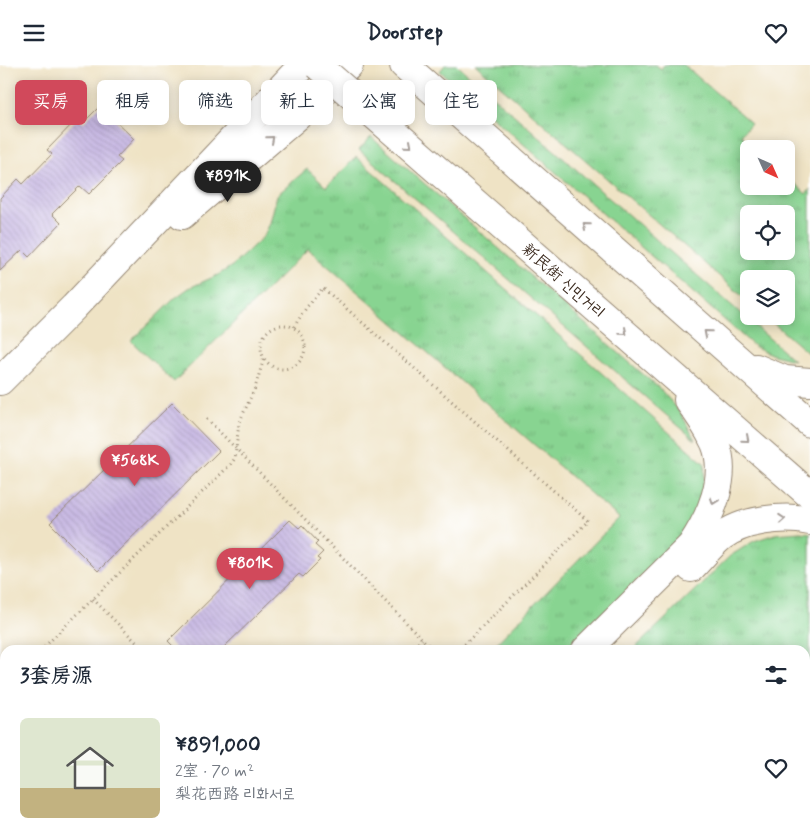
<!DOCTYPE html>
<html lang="zh">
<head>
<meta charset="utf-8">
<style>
  :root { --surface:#fff; --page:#f2f2f3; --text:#1f2937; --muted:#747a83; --accent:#d1495b }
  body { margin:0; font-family:Mynerve,"LXGW WenKai TC","Poor Story",sans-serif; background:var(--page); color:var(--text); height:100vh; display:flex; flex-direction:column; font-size:19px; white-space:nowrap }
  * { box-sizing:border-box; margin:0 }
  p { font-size:16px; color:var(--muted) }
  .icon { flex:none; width:28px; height:28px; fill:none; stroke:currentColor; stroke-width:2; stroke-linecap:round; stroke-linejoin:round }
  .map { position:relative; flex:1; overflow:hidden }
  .panel { position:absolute; left:0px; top:580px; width:810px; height:195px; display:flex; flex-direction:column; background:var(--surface); border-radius:15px 15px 0 0; box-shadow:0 2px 12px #0003 }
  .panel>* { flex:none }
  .guide { position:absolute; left:15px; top:15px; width:500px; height:45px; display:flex; gap:10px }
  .needle { width:32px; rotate:135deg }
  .tools { position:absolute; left:740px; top:75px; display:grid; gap:10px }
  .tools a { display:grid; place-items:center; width:55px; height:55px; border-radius:8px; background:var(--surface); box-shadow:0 2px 12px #0003; font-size:25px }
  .price { position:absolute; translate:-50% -42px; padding:0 11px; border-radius:18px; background:var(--accent); color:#fff; font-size:16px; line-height:32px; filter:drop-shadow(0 1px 2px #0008) }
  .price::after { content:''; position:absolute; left:50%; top:30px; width:15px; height:11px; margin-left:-8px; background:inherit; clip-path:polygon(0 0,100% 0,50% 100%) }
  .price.selected { background:#222; color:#fff }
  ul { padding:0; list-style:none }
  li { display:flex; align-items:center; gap:15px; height:125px; padding:0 20px }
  li span { display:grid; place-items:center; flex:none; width:140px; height:100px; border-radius:8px; color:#555 }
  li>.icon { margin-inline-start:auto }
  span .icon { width:60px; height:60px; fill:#fffc; stroke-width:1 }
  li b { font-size:21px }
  h2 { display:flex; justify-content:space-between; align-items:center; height:60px; padding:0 20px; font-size:21px }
  .chip { padding:0 18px; border-radius:8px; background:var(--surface); box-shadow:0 2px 12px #0003; font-size:18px; line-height:45px }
  .chip.selected { background:var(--accent); color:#fff }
  header { display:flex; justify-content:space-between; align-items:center; height:65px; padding:0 20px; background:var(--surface); font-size:22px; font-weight:800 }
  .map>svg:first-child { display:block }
  .grass { fill:url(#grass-tufts); stroke:#627f58; fill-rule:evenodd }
  .building { fill:url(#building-back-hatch) }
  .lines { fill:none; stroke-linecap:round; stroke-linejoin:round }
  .secondary-casing { stroke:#958672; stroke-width:30 }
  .primary-casing { stroke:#958672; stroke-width:30 }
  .highway-casing { stroke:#958672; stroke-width:30 }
  .path { stroke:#958672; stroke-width:3; stroke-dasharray:1 4; stroke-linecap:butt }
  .secondary { stroke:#fff; stroke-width:28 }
  .primary { stroke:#fff; stroke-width:28 }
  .highway { stroke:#fff; stroke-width:28 }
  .highway-bridge-casing { stroke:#958672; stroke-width:30; stroke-linecap:butt }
  .highway-bridge { stroke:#fff; stroke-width:28 }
  .oneway { stroke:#a79f9a }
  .labels { text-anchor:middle; stroke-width:4.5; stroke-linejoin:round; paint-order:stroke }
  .street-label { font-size:16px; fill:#3b2a1e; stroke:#fff }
</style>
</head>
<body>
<header><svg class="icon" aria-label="menu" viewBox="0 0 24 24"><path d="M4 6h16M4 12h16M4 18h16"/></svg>Doorstep<svg class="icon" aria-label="heart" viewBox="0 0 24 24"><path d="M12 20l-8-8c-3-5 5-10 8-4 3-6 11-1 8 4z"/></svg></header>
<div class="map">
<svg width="810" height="775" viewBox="0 0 810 775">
  <defs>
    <pattern id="grass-tufts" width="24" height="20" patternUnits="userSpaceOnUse" patternTransform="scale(1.25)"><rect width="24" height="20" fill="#88d491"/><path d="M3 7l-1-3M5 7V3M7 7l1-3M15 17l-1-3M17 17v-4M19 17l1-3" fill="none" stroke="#76b67d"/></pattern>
    <pattern id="building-back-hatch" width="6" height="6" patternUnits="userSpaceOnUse" patternTransform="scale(1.25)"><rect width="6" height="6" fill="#c7b8e3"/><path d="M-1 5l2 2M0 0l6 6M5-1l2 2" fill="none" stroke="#ac9ec2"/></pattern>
  </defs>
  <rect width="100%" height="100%" fill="#fff"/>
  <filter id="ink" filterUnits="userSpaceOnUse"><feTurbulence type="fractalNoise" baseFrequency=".02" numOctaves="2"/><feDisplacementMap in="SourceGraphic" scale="10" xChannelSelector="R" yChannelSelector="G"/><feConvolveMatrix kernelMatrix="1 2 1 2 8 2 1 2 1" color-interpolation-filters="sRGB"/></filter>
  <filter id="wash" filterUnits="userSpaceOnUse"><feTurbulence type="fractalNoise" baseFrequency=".0096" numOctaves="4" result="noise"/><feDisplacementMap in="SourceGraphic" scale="20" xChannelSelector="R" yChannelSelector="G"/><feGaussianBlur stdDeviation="1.12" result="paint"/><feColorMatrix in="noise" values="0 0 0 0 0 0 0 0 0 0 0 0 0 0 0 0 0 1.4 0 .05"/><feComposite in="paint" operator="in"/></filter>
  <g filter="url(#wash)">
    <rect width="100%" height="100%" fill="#efe3c5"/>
    <g class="grass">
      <polygon points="445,0 457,0 794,295 773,290 754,281 440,6"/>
      <path d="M476,0H656L661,4L664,0H684L751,58L741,70L755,84H749V121H786V111L806,129L810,124V290L765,251H786V214H749V237ZM749,149H786V186H749Z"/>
      <polygon points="371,72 660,324 681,348 695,375 359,85"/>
      <path d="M356,92L705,399C703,431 697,449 678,474L568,585H490L619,453L308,184L174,317L131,276L175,233L189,223L218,210L232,201L264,171L270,158L277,130L307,104L326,122Z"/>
      <polygon points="800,467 810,468 810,624 805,629 805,585 633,585 730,491 754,476 775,469"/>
      <polygon points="445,770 507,770 508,775 450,775"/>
      <polygon points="553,770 661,770 656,775 553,775"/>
    </g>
    <g id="blocks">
      <g class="building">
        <polygon points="100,41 134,74 117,92 122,96 89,129 80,121 52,149 61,158 29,192 22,185 0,206 0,133 18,114 23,119 52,89 47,85 78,53 83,58"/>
        <polygon points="172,338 219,386 98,506 50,458"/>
        <polygon points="290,455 299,463 302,460 318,477 315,480 323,487 317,493 320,495 303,512 299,509 221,585 177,585 168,576"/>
      </g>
    </g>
  </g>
  <g filter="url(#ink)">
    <use href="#blocks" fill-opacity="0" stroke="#958672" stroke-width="1"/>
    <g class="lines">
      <defs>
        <g id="secondary">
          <polyline points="182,150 308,42 349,0"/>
          <polyline points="0,316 74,242 303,0"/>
        </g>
        <g id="primary">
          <polyline points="805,697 810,692"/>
          <polyline points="726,775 731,770"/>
          <polyline points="802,775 810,768"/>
        </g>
        <g id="highway">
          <polyline points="404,0 810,358"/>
          <polyline points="372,48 810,430"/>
          <polyline points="756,303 785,315 810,317"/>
          <path d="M691,503C701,493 710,481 721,472C742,455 784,450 810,456"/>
          <path d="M586,585L691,481C710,453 729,412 715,378C708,363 698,348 688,335"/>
          <polyline points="535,770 535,775"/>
        </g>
      </defs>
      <use href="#secondary" class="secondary-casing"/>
      <use href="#primary" class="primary-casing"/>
      <use href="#highway" class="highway-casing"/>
      <g class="path">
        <circle cx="283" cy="282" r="22"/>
        <polyline points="294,262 306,243 323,223 588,456 459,585"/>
        <polyline points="207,354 433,585"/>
        <polyline points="93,534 144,585"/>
        <polyline points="41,585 231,399 235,393 239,358 255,323 264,293"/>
        <polyline points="411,585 422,574"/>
        <polyline points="0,625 5,620"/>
        <polyline points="0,715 5,719"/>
        <polyline points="56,770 61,775"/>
        <polyline points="283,770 283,775"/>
        <polyline points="144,775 149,770"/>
        <polyline points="215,775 221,770"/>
      </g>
      <use href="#secondary" class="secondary"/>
      <use href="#primary" class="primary"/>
      <use href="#highway" class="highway"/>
      <defs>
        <polyline id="highway-bridge" points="317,0 372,48"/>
      </defs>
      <use href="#highway-bridge" class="highway-bridge-casing"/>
      <use href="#highway-bridge" class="highway-bridge"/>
    </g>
    <defs><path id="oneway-chevron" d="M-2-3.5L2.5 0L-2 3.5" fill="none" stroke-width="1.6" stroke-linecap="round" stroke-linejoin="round" transform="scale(1.25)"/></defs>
    <g class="oneway">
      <use href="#oneway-chevron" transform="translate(271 74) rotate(-41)"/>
      <use href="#oneway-chevron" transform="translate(409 80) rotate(41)"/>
      <use href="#oneway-chevron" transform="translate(586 161) rotate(-139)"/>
      <use href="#oneway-chevron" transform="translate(624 267) rotate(41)"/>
      <use href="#oneway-chevron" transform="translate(707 268) rotate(-139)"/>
      <use href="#oneway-chevron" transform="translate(746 374) rotate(41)"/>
      <use href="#oneway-chevron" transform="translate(714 436) rotate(109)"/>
      <use href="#oneway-chevron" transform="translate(782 454) rotate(-4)"/>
    </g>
  </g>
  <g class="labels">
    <g class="street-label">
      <text transform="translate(564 215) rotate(41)" y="6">新民街 신민거리</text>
    </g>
  </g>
</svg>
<div class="tools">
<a><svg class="needle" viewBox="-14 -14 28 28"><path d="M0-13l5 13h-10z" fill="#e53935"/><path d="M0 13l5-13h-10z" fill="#747a83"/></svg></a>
<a><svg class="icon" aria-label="locate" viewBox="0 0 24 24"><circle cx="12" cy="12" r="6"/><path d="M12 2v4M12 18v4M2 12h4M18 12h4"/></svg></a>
<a><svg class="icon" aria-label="layers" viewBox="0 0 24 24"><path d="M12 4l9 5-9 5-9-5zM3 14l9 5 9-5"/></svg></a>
</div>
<b class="price selected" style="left:228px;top:138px">¥891K</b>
<b class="price" style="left:135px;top:422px">¥568K</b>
<b class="price" style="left:250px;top:525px">¥801K</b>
<div class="guide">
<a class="chip selected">买房</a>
<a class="chip">租房</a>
<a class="chip">筛选</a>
<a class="chip">新上</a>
<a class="chip">公寓</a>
<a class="chip">住宅</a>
</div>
<section class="panel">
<h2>3套房源<svg class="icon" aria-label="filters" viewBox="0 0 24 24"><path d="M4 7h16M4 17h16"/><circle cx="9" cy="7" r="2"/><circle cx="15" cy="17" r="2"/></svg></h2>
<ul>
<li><span style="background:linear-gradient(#dfe7d0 70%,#c2b280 0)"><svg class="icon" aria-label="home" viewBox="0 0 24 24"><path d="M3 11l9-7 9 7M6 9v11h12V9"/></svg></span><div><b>¥891,000</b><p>2室 · 70 m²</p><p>梨花西路 리화서로</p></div><svg class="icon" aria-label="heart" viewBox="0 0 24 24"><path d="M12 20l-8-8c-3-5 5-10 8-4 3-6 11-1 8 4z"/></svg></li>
</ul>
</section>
</div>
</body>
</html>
